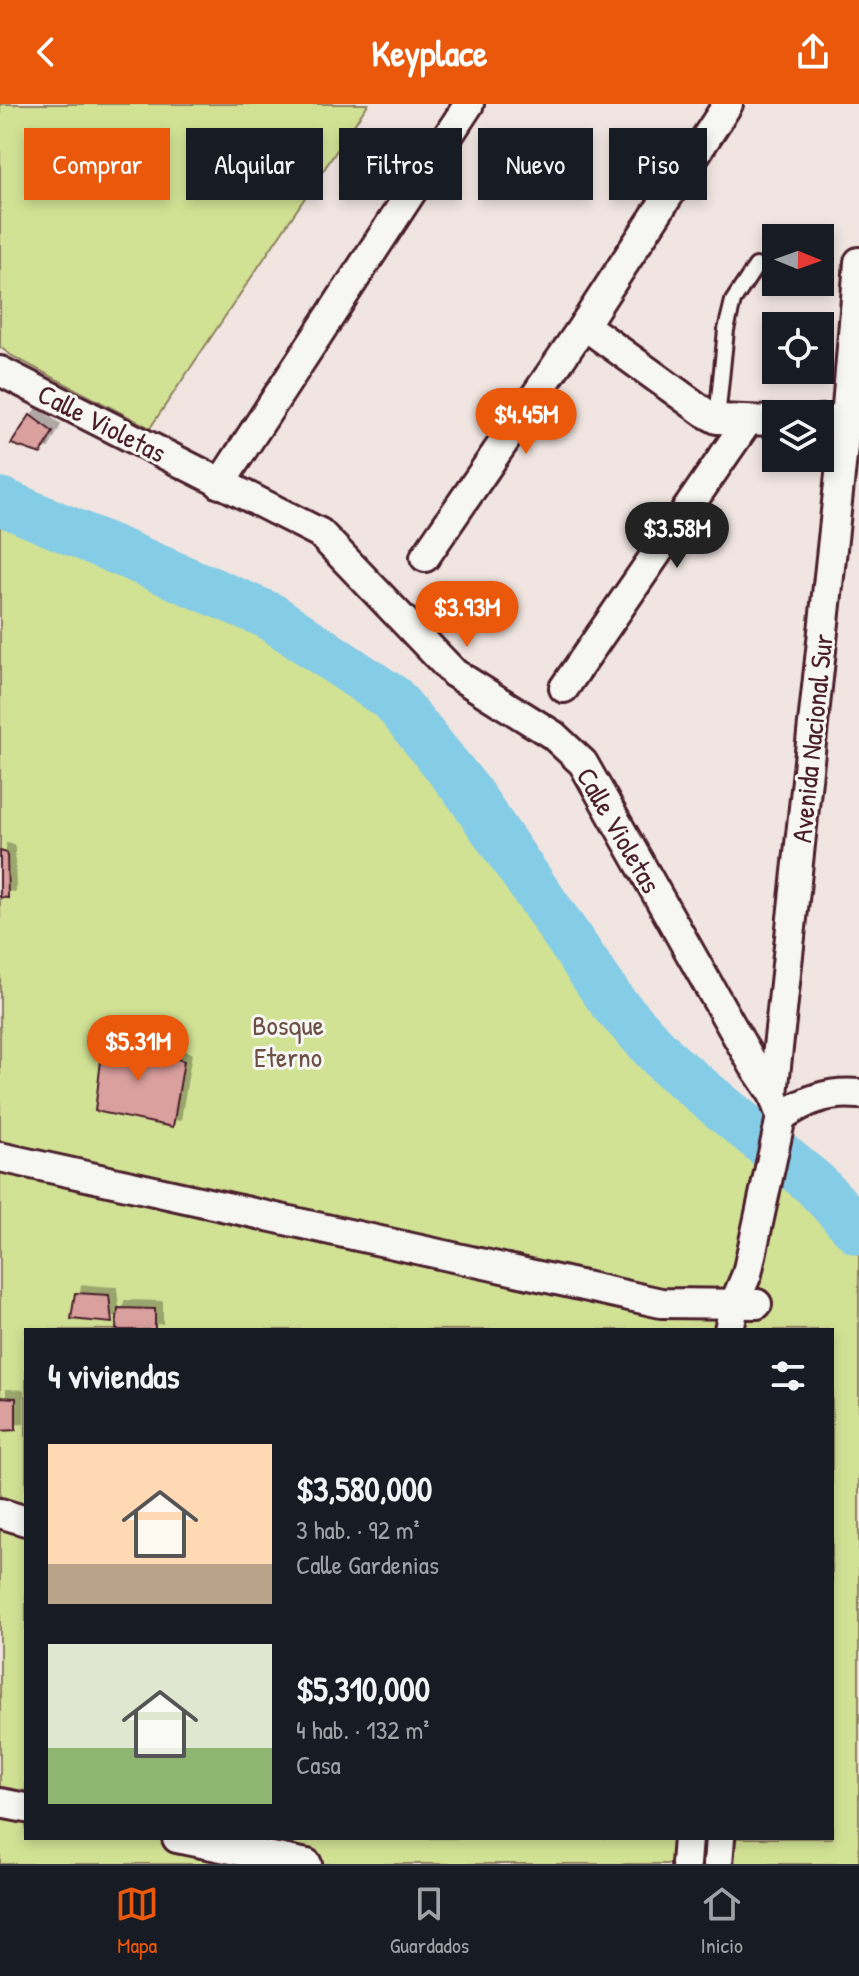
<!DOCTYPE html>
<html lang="es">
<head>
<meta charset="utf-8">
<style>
  :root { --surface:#171b24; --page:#20242c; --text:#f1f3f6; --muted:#9ea1a6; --line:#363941; --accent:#ea580c }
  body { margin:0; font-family:"Patrick Hand",sans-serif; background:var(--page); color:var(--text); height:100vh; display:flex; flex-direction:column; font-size:30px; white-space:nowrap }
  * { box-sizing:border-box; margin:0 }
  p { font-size:26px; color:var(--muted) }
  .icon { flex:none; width:44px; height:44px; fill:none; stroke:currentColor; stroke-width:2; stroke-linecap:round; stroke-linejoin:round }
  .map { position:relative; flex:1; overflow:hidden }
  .panel { position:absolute; left:24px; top:1224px; width:810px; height:512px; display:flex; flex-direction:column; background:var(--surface); border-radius:0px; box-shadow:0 4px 12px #0003 }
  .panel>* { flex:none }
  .guide { position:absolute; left:24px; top:24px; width:812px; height:72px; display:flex; gap:16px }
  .needle { width:52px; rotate:91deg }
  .controls { position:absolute; left:762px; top:120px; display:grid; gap:16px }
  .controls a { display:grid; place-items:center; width:72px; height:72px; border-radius:0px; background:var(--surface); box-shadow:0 4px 12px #0003; font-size:40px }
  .price { position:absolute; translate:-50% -68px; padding:0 18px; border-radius:28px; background:var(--accent); color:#fff; font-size:26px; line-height:52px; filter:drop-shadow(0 2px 4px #0008) }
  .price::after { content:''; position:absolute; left:50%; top:48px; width:24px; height:18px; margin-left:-12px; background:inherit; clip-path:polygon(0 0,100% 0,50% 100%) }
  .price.current { background:#222; color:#fff }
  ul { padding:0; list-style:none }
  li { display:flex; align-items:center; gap:24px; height:200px; padding:0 24px }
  li span { display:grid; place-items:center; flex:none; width:224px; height:160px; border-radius:0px; color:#555 }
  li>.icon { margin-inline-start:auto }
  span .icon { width:96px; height:96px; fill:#fffc; stroke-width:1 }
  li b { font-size:34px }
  h2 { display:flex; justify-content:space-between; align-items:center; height:96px; padding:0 24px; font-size:34px }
  .tag { padding:0 28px; border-radius:0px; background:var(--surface); box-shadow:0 4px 12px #0003; font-size:28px; line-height:72px }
  .tag.current { background:var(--accent); color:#fff }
  header { display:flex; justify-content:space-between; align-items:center; height:104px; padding:0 24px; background:var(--accent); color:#fff; font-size:36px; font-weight:800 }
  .tabs { display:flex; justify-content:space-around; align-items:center; height:112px; border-top:2px solid var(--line); background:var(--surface); font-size:22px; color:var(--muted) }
  .tabs a { display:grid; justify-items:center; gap:4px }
  .tabs .current { color:var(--accent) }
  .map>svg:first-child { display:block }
  .green { fill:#d2e295; stroke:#8e8060; stroke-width:2; fill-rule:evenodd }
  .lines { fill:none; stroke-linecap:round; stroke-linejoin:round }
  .river { stroke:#85cce6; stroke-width:48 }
  .building { fill:#daa09e; stroke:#4a1f2b; stroke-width:2; filter:url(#shadow) }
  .service-casing { stroke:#4a1f2b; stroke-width:20 }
  .minor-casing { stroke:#4a1f2b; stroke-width:34 }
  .service { stroke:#f6f6f2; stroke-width:14 }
  .minor { stroke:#f6f6f2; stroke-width:28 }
  .labels { text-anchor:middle; stroke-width:6; stroke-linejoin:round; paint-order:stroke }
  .street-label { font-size:28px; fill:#4a1f2b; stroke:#f6f6f2 }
  .park-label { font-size:28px; fill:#6c5046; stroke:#f6f6f2 }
</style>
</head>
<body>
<header><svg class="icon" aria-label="back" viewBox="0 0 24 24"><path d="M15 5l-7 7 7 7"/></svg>Keyplace<svg class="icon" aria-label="share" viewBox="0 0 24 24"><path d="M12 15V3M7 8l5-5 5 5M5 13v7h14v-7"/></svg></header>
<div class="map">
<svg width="859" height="1760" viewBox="0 0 859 1760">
  <defs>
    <filter id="shadow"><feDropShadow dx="7" dy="-7" stdDeviation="0" flood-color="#0004"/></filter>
  </defs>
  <rect width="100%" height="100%" fill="#f0e5e1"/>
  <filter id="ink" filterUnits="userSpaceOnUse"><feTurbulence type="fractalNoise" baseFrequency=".0125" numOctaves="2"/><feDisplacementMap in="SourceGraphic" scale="16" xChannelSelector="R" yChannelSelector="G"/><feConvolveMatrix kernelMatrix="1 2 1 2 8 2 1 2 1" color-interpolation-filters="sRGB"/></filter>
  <g filter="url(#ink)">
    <g class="green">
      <polygon points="0,0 368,0 150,324 12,252 0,243"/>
      <path d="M0,397L270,512L393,595L468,688L613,899L669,960L815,1080L859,1127V1760H0ZM26,1226H832V1734H26Z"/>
    </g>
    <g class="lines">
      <polyline class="river" points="0,397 270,512 393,595 468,688 613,899 669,960 815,1080 859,1127"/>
    </g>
    <g class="building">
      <polygon points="30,311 53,328 41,350 11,340"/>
      <polygon points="0,747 7,749 8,794 0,793"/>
      <polygon points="104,931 184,957 173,1023 95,1007"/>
      <polygon points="75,1189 109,1191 112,1219 71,1215"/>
      <polygon points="118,1204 155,1205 155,1226 116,1226"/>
      <polygon points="0,1293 16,1294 16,1326 0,1327"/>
    </g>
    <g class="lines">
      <defs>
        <polyline id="service" points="717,315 726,226 733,197 756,162"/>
        <g id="minor">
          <polyline points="584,221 704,308 717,315 776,317"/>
          <polyline points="0,267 320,429 454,569 553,631 583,659 754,962 773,990"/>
          <polyline points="820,316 846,315"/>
          <polyline points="220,380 469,0"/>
          <polyline points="425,453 584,221 728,0"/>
          <polyline points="564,584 747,318"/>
          <polyline points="781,1013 773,990 846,315 859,158"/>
          <path d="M781,1013C806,996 828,987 859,990"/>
          <polyline points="0,1053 661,1199 757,1200"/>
          <polyline points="729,1226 735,1198 747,1170 781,1013"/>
          <polyline points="0,1409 26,1417"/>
          <polyline points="0,1699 26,1704"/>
          <polyline points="177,1734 307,1760"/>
          <polyline points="686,1760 688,1734"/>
          <polyline points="718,1760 720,1734"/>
        </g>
      </defs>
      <use href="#service" class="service-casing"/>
      <use href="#minor" class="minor-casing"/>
      <use href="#service" class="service"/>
      <use href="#minor" class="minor"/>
    </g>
  </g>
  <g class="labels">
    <g class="street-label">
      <text transform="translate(102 319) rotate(27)" y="10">Calle Violetas</text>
      <text transform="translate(812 634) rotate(-84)" y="10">Avenida Nacional Sur</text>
      <text transform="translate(619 726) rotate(60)" y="10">Calle Violetas</text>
    </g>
    <g class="park-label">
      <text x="288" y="931">Bosque<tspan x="288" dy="32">Eterno</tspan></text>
    </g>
  </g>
</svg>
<div class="controls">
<a><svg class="needle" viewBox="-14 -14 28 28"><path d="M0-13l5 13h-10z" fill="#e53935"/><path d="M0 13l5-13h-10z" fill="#9ea1a6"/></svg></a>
<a><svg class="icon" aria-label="locate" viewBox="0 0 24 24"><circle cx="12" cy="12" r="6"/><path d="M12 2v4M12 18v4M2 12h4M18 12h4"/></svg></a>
<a><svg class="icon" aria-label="layers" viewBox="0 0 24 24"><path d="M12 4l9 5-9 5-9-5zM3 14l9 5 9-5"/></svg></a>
</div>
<b class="price" style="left:526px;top:352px">$4.45M</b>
<b class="price current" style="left:677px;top:466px">$3.58M</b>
<b class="price" style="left:467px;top:545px">$3.93M</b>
<b class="price" style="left:138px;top:979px">$5.31M</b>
<div class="guide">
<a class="tag current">Comprar</a>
<a class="tag">Alquilar</a>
<a class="tag">Filtros</a>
<a class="tag">Nuevo</a>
<a class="tag">Piso</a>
</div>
<section class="panel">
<h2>4 viviendas<svg class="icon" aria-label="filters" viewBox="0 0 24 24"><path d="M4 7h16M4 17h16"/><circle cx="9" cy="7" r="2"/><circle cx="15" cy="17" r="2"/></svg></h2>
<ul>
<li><span style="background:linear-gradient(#ffd9b3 75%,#b9a48a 0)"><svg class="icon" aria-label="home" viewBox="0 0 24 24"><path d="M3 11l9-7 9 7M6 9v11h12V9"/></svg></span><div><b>$3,580,000</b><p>3 hab. · 92 m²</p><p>Calle Gardenias</p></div></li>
<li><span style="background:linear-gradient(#dfe7d0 65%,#8fb573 0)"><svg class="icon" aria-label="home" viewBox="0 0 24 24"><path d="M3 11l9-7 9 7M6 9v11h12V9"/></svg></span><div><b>$5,310,000</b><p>4 hab. · 132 m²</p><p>Casa</p></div></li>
</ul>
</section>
</div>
<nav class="tabs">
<a class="current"><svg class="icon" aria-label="map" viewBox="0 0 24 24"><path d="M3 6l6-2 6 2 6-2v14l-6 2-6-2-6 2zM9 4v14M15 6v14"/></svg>Mapa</a>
<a><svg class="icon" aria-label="saved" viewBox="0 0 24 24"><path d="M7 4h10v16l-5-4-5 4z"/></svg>Guardados</a>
<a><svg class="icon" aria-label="home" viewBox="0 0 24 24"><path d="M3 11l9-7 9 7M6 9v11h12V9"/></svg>Inicio</a>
</nav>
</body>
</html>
